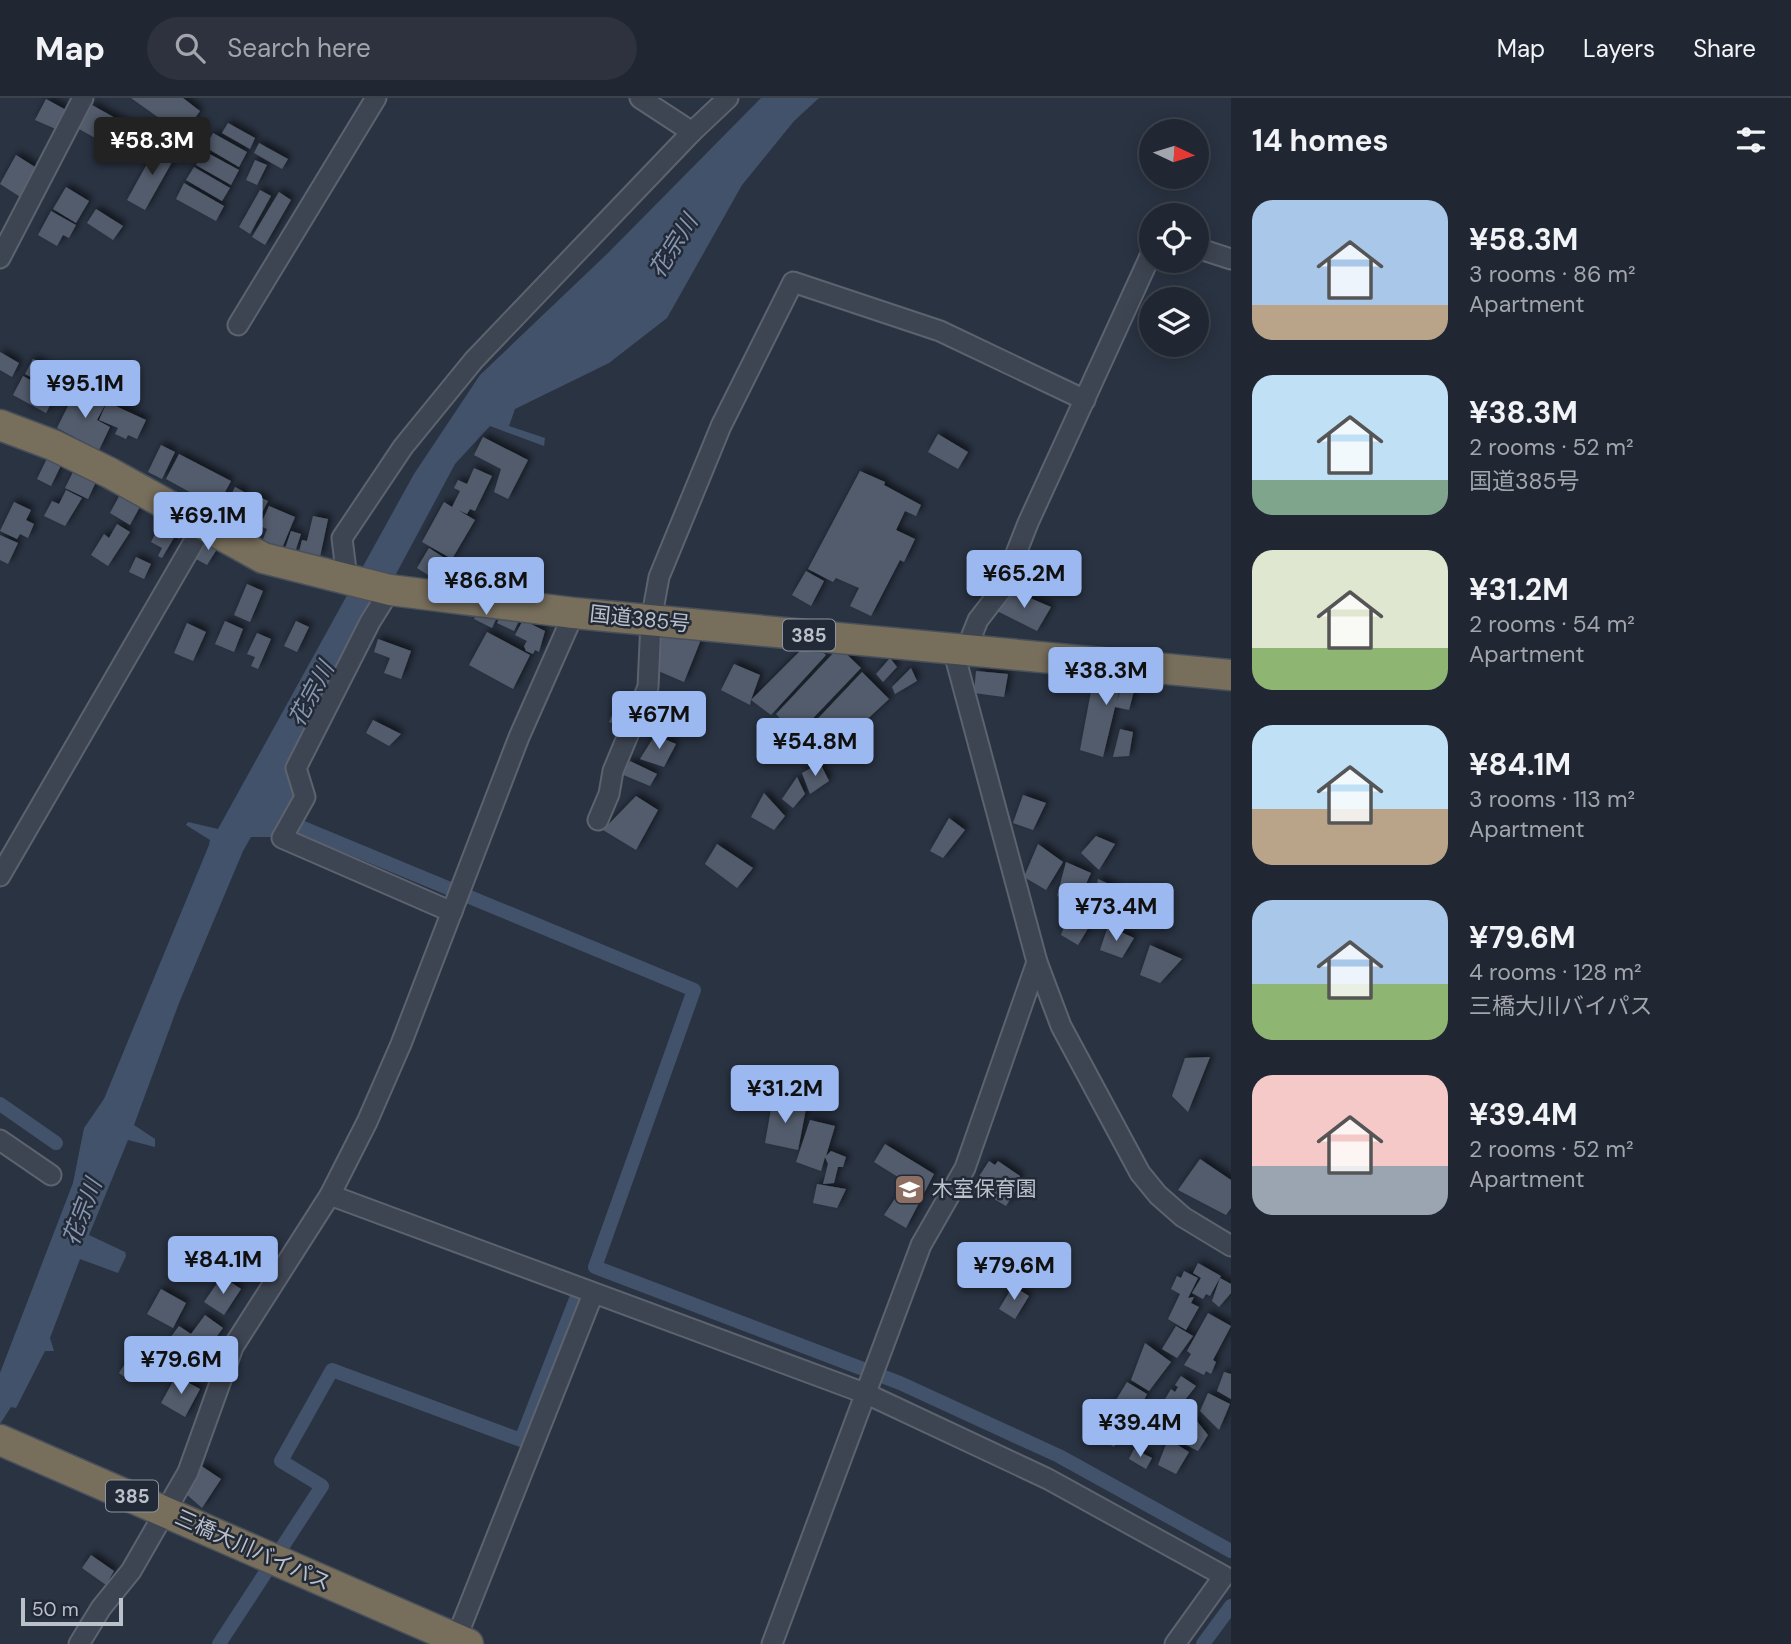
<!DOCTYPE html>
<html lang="en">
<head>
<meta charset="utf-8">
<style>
  :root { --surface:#202632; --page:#2d323e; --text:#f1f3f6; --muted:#a2a5ac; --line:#3d434d; --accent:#9bb8f0 }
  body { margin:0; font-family:"DM Sans","Noto Sans JP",sans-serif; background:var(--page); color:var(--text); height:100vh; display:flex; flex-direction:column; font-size:26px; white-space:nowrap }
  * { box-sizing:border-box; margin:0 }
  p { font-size:23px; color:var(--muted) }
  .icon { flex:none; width:38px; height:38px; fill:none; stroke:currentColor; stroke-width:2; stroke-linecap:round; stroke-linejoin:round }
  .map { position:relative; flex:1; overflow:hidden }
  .sheet { display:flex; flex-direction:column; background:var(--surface); width:560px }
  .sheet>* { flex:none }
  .needle { width:46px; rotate:94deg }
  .fabs { position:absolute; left:1139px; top:21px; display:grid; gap:14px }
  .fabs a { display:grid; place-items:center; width:70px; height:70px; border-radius:50%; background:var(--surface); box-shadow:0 4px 18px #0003,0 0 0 2px var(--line); font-size:35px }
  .scale { position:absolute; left:21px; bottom:18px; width:102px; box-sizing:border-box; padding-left:7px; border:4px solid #bbc1cb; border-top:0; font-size:19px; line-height:24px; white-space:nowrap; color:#bbc1cb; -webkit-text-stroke:5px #232a37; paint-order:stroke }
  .price { position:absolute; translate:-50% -60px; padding:0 16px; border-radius:7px; background:var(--accent); color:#111; font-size:23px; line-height:46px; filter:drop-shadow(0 2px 4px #0008) }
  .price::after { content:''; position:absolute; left:50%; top:42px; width:21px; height:16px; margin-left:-10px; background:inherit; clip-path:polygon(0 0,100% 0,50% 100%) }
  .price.selected { background:#222; color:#fff }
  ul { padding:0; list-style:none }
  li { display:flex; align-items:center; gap:21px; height:175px; padding:0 21px }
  li span { display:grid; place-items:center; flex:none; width:196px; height:140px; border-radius:21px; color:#555 }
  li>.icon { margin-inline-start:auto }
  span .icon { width:84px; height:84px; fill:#fffc; stroke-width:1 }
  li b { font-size:30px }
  h2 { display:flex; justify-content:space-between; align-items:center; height:84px; padding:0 21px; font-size:30px }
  header { display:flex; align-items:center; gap:42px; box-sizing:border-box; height:98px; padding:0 35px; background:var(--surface); border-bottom:2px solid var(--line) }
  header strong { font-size:33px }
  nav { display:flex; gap:38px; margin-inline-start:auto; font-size:24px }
  .search { width:490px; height:63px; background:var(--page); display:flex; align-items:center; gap:18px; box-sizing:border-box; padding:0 24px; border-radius:38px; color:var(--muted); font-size:26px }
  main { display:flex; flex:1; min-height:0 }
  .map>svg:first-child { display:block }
  .water { fill:#43526b }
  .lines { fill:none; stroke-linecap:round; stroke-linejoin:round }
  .canal { stroke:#43526b; stroke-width:14 }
  .building { fill:#535c6c; filter:url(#shadow) }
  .minor-casing { stroke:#5c636f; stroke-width:23 }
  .highway-casing { stroke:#49505c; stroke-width:33 }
  .minor { stroke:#3e4552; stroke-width:19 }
  .highway { stroke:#776e5c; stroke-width:30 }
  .labels { text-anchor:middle; stroke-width:5; stroke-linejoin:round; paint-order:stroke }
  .shield { fill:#232a37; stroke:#8d949f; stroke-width:2 }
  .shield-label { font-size:19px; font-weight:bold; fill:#bbc1cb }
  .street-label { font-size:21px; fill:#bbc1cb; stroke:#232a37 }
  .poi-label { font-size:21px; fill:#bbc1cb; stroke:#232a37; text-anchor:start }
  .water-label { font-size:23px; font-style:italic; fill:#8696b0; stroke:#232a37 }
</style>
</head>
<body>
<header>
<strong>Map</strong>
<div class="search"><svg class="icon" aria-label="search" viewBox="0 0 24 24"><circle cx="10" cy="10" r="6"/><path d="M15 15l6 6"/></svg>Search here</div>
<nav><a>Map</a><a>Layers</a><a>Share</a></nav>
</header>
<main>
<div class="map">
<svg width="1231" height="1546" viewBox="0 0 1231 1546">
  <defs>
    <filter id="shadow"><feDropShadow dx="3.5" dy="-3.5" stdDeviation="3.5" flood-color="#0009"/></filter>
  </defs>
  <rect width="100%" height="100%" fill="#2a3342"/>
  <polygon class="water" points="761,0 819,0 794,23 742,87 667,220 609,265 515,311 509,328 545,340 544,348 490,328 455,366 292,670 300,696 272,739 251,739 243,753 179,905 134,1027 155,1041 155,1049 128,1042 89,1137 125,1154 126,1158 118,1175 80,1161 50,1240 54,1253 45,1253 16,1310 11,1309 0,1326 0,1275 73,1085 84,1030 104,1001 209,747 210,742 186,727 188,724 218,731 414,376 480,277 608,155"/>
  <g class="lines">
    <g class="canal">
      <polyline points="303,730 694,892 595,1169 900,1285 1059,1358 1231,1453"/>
      <polyline points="0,1006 56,1045"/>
      <polyline points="219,1546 322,1388 281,1363 332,1272 521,1342 576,1201"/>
      <polyline points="1203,1546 1231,1508"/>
    </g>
  </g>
  <g class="building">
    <polygon points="131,0 183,0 200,13 183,37"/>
    <polygon points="46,1 68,13 58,32 35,22"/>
    <polygon points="92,7 135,31 122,55 79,31"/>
    <polygon points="228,25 255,40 250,51 222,35"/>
    <polygon points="213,35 247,54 239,69 205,49"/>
    <polygon points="259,45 288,61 282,71 254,55"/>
    <polygon points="158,46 176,57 145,112 127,102"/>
    <polygon points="204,53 239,72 231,87 196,67"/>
    <polygon points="16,57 43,74 25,102 0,86"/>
    <polygon points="255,62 267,67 257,87 246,82"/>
    <polygon points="194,69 230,90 222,103 186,82"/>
    <polygon points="184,85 224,108 216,123 176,101"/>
    <polygon points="66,89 89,103 76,125 53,111"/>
    <polygon points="260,92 271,98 250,136 239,129"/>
    <polygon points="279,94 291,102 265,147 252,139"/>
    <polygon points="96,111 123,128 113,142 87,125"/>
    <polygon points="51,113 76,127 69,140 63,137 57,148 38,137"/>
    <polygon points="0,254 19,265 12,279 0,272"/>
    <polygon points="33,261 65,278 58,293 25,276"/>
    <polygon points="23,278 56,296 46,315 13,297"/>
    <polygon points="76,292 105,307 97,322 110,329 99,352 57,330"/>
    <polygon points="107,304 146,322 137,341 128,337 126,341 115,336 118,330 99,322"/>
    <polygon points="938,336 968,354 958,371 928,354"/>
    <polygon points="483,339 528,362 508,401 494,394 501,371 474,357"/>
    <polygon points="161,347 175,354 162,381 148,374"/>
    <polygon points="52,350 66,357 51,388 37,381"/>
    <polygon points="179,356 231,383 217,409 166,381"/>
    <polygon points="79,362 101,373 88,401 65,390"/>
    <polygon points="474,370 492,378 475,413 470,411 467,416 458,412 475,422 452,461 422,444 444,404 452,409 460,393 454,390 458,382 467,386"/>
    <polygon points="860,373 885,384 884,387 921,407 916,418 905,413 896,432 915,441 904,464 900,462 871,518 850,508 859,490 836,480 833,484 808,471"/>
    <polygon points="235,389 246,395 232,423 217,415 222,404 227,406"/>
    <polygon points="66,392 82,400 65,428 44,418 52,403 59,406"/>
    <polygon points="122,393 142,405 130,427 110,415"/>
    <polygon points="255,397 268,403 252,434 235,425 244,407 249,410"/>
    <polygon points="14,404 31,412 26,422 34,426 28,440 20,436 17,441 0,433"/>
    <polygon points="269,408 295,419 280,455 261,446 267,431 260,428"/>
    <polygon points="313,418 328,421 320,459 299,454 302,442 307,443"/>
    <polygon points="172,423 185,431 179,441 175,438 162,460 158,458 162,450 151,444 160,427 167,431"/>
    <polygon points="117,426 130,434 108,468 91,457 104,436 109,440"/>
    <polygon points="291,433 301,436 295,454 285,451"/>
    <polygon points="0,437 18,445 8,466 0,462"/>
    <polygon points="208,441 219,448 207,467 196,461"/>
    <polygon points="429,450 454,466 447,478 435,471 431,479 417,470"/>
    <polygon points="136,459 151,466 144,481 129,474"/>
    <polygon points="806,473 824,483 811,508 792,497"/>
    <polygon points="247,486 263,493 250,524 234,517"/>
    <polygon points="1009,491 1051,509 1037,533 997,513"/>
    <polygon points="480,508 498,517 492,530 474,521"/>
    <polygon points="505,510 521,519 514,533 497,525"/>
    <polygon points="523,522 545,533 539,554 535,552 533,556 526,553 524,548 527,543 515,537"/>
    <polygon points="225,523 243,531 234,554 215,546"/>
    <polygon points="296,523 309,529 297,554 284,548"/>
    <polygon points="187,525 206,534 193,563 174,555"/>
    <polygon points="487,534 530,557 513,591 469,567"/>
    <polygon points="656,534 696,539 700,544 684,584 656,572"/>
    <polygon points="257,535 271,541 258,571 251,568 255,559 247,556"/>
    <polygon points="378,541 411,553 401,581 384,575 390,560 374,554"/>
    <polygon points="810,543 826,557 771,617 751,602 750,607 721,592 734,566 760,577 751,602"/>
    <polygon points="839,549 861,570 796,638 776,616"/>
    <polygon points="890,560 897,569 883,584 876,576"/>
    <polygon points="911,570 917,583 895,596 892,589"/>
    <polygon points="1095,572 1123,575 1117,603 1127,572 1139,574 1129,612 1115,609 1103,659 1080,652"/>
    <polygon points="976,573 1008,576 1004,599 974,595"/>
    <polygon points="862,574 889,601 831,655 808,631"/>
    <polygon points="620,599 633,605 623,630 609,624"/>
    <polygon points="373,622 401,636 389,648 366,635"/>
    <polygon points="1120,631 1133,634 1129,658 1113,659"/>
    <polygon points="655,637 676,646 664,669 640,661"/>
    <polygon points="630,663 657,676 650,688 621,676"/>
    <polygon points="820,665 829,683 810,696 802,675"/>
    <polygon points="797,679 805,696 793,710 782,701"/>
    <polygon points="764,695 785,718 774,732 751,719"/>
    <polygon points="1023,697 1046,705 1033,732 1013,725"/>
    <polygon points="636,698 658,712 636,752 603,732"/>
    <polygon points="949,720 965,732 943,760 930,753"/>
    <polygon points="1096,738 1115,746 1099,772 1081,755"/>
    <polygon points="717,746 753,770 737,790 705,766"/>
    <polygon points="1038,746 1063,764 1046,792 1024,779"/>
    <polygon points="1066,764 1091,775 1077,805 1057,798"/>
    <polygon points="1098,781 1120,791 1108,818 1093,807"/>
    <polygon points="1127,790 1153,798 1142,827 1120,821"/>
    <polygon points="1073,806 1092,824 1078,847 1061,837"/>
    <polygon points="1108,828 1134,840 1122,860 1100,852"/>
    <polygon points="1150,847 1182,861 1160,885 1140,877"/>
    <polygon points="1210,959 1188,1014 1172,998 1185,960"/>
    <polygon points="773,1000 806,1011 798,1052 765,1045"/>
    <polygon points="810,1022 835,1028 826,1058 831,1053 846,1059 843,1069 838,1069 834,1085 823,1086 828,1066 825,1059 821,1073 796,1064"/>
    <polygon points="885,1046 934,1076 906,1130 884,1117 906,1084 874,1064"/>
    <polygon points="1200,1061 1231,1082 1231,1110 1226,1117 1178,1092"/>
    <polygon points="989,1063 995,1067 998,1063 1020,1078 1018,1084 1020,1086 1006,1108 979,1092 982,1088 976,1083"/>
    <polygon points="817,1086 846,1091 837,1110 813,1105"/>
    <polygon points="1198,1165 1221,1178 1210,1198 1206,1196 1203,1201 1192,1195 1201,1180 1193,1175"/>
    <polygon points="1184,1173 1198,1180 1188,1200 1194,1199 1191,1205 1199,1209 1186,1232 1168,1221 1180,1196 1171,1191 1177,1178 1181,1180"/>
    <polygon points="222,1178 241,1191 224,1217 204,1204"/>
    <polygon points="1220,1180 1231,1186 1231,1195 1219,1209 1212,1203"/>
    <polygon points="1013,1188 1029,1198 1015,1221 999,1211"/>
    <polygon points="161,1191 186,1205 173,1230 147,1216"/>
    <polygon points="1208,1215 1231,1228 1213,1262 1216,1264 1211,1276 1206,1273 1204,1277 1184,1267 1191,1256 1187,1253"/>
    <polygon points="205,1217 223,1230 197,1265 167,1244 179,1228 191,1236"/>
    <polygon points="1176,1228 1193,1238 1177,1260 1162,1251"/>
    <polygon points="1145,1245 1171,1264 1149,1293 1131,1282"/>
    <polygon points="134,1252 145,1260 130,1283 119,1275"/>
    <polygon points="1224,1274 1231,1276 1231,1301 1217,1293"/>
    <polygon points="176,1278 200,1291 185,1319 161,1305"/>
    <polygon points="1181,1278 1196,1288 1177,1312 1164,1303 1171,1291 1175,1294 1178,1289 1175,1287"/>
    <polygon points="1127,1284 1147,1296 1140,1310 1135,1307 1129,1317 1113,1307"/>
    <polygon points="1208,1295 1230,1306 1219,1332 1200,1313"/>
    <polygon points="1106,1307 1125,1317 1115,1333 1121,1336 1114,1349 1089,1334"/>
    <polygon points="1192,1317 1208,1337 1198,1353 1177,1342"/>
    <polygon points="1168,1341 1189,1354 1176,1376 1158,1367"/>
    <polygon points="1134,1351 1152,1360 1146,1371 1129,1361"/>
    <polygon points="200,1367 221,1381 202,1410 185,1395"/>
    <polygon points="91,1457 114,1473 106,1487 82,1470"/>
  </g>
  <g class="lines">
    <defs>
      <g id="minor">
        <polyline points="640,0 692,34"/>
        <polyline points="1197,150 1231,161"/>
        <polyline points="0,160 83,0"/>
        <polyline points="238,227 376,0"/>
        <polyline points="347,481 342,440 403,349 474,262 692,34 728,0"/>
        <polyline points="390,492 370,524 296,670 305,699 282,740 452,814"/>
        <polyline points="953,551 1037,864 1061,928 1140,1075 1158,1097 1183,1119 1231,1148"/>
        <polyline points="966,552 978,522 1002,491 1028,425 1152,154"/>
        <polyline points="598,722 609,696 613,673 648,589 651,523 659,479 721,328 793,184 940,233 1085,302"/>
        <polyline points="0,778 203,428"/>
        <polyline points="0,1042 51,1077"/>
        <polyline points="330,1097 867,1296 1048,1381 1224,1478 1175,1546"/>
        <polyline points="79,1546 101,1510 131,1473 188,1374 233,1249 330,1097 367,1024 401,946 519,639 574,515"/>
        <polyline points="454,1546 593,1196"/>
        <polyline points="772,1546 921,1147 965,1070 1037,864"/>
      </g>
      <g id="highway">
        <polyline points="0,327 53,347 110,375 263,460 390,492 574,515 1231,577"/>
        <polyline points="0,1342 468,1546"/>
      </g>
    </defs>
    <use href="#minor" class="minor-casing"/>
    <use href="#highway" class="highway-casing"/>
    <use href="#minor" class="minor"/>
    <use href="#highway" class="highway"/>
  </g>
  <defs>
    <symbol id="school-square" viewBox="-11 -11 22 22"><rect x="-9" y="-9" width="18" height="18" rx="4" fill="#8d6e63" stroke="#232a37"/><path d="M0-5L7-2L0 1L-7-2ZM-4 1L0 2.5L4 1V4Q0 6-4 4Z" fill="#fff"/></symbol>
  </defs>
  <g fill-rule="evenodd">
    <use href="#school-square" x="892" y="1074" width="35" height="35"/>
  </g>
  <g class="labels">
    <g class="shield">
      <rect x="783" y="521.5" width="52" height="31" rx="5"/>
      <rect x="106" y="1382.5" width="52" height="31" rx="5"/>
    </g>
    <g class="shield-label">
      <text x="809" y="544">385</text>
      <text x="132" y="1405">385</text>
    </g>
    <g class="street-label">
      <text transform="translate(640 521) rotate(6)" y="7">国道385号</text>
      <text transform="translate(253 1452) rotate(24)" y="7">三橋大川バイパス</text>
    </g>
    <g class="poi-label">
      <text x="932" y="1098">木室保育園</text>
    </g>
    <g class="water-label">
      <text transform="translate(673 148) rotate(-58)" y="8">花宗川</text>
      <text transform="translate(311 596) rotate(-62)" y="8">花宗川</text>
      <text transform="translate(82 1114) rotate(-69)" y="8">花宗川</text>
    </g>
  </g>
</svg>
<div class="fabs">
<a><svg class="needle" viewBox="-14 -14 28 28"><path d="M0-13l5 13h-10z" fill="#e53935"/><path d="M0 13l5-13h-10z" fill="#a2a5ac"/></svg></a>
<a><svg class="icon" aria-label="locate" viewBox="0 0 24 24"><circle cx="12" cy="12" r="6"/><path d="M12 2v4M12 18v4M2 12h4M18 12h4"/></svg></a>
<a><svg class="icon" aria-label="layers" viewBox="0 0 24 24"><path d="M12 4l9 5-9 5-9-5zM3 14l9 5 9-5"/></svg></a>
</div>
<div class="scale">50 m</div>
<b class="price selected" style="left:152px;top:79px">¥58.3M</b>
<b class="price" style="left:85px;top:322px">¥95.1M</b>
<b class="price" style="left:208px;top:454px">¥69.1M</b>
<b class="price" style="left:1024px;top:512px">¥65.2M</b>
<b class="price" style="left:486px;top:519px">¥86.8M</b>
<b class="price" style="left:1106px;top:609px">¥38.3M</b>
<b class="price" style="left:659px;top:653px">¥67M</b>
<b class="price" style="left:815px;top:680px">¥54.8M</b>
<b class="price" style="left:1116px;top:845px">¥73.4M</b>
<b class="price" style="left:785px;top:1027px">¥31.2M</b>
<b class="price" style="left:223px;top:1198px">¥84.1M</b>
<b class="price" style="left:1014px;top:1204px">¥79.6M</b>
<b class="price" style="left:181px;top:1298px">¥79.6M</b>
<b class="price" style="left:1140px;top:1361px">¥39.4M</b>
</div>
<section class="sheet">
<h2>14 homes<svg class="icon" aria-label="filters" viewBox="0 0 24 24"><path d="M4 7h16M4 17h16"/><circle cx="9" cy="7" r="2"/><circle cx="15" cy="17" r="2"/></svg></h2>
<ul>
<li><span style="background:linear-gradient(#a9c7e8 75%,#b9a48a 0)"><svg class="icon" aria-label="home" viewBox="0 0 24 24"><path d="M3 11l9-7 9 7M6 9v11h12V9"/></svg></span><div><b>¥58.3M</b><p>3 rooms · 86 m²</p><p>Apartment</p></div></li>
<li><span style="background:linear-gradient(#bfe0f5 75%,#7fa58c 0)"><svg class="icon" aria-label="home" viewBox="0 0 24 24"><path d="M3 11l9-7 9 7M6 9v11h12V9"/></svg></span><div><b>¥38.3M</b><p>2 rooms · 52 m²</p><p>国道385号</p></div></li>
<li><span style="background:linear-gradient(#dfe7d0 70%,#8fb573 0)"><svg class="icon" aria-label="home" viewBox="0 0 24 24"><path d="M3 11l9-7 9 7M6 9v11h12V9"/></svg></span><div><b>¥31.2M</b><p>2 rooms · 54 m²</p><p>Apartment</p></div></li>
<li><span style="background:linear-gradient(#bfe0f5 60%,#b9a48a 0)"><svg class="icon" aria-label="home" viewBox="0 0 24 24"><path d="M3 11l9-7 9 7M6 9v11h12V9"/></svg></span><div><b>¥84.1M</b><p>3 rooms · 113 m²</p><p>Apartment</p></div></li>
<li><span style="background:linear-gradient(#a9c7e8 60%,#8fb573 0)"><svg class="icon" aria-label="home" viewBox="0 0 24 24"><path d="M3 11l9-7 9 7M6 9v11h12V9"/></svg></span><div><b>¥79.6M</b><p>4 rooms · 128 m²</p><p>三橋大川バイパス</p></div></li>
<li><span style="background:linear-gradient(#f6c9c9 65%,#9aa5b1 0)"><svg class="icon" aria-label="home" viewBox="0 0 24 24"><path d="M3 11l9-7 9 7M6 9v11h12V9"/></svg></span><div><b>¥39.4M</b><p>2 rooms · 52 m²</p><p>Apartment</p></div></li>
</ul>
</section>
</main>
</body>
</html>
